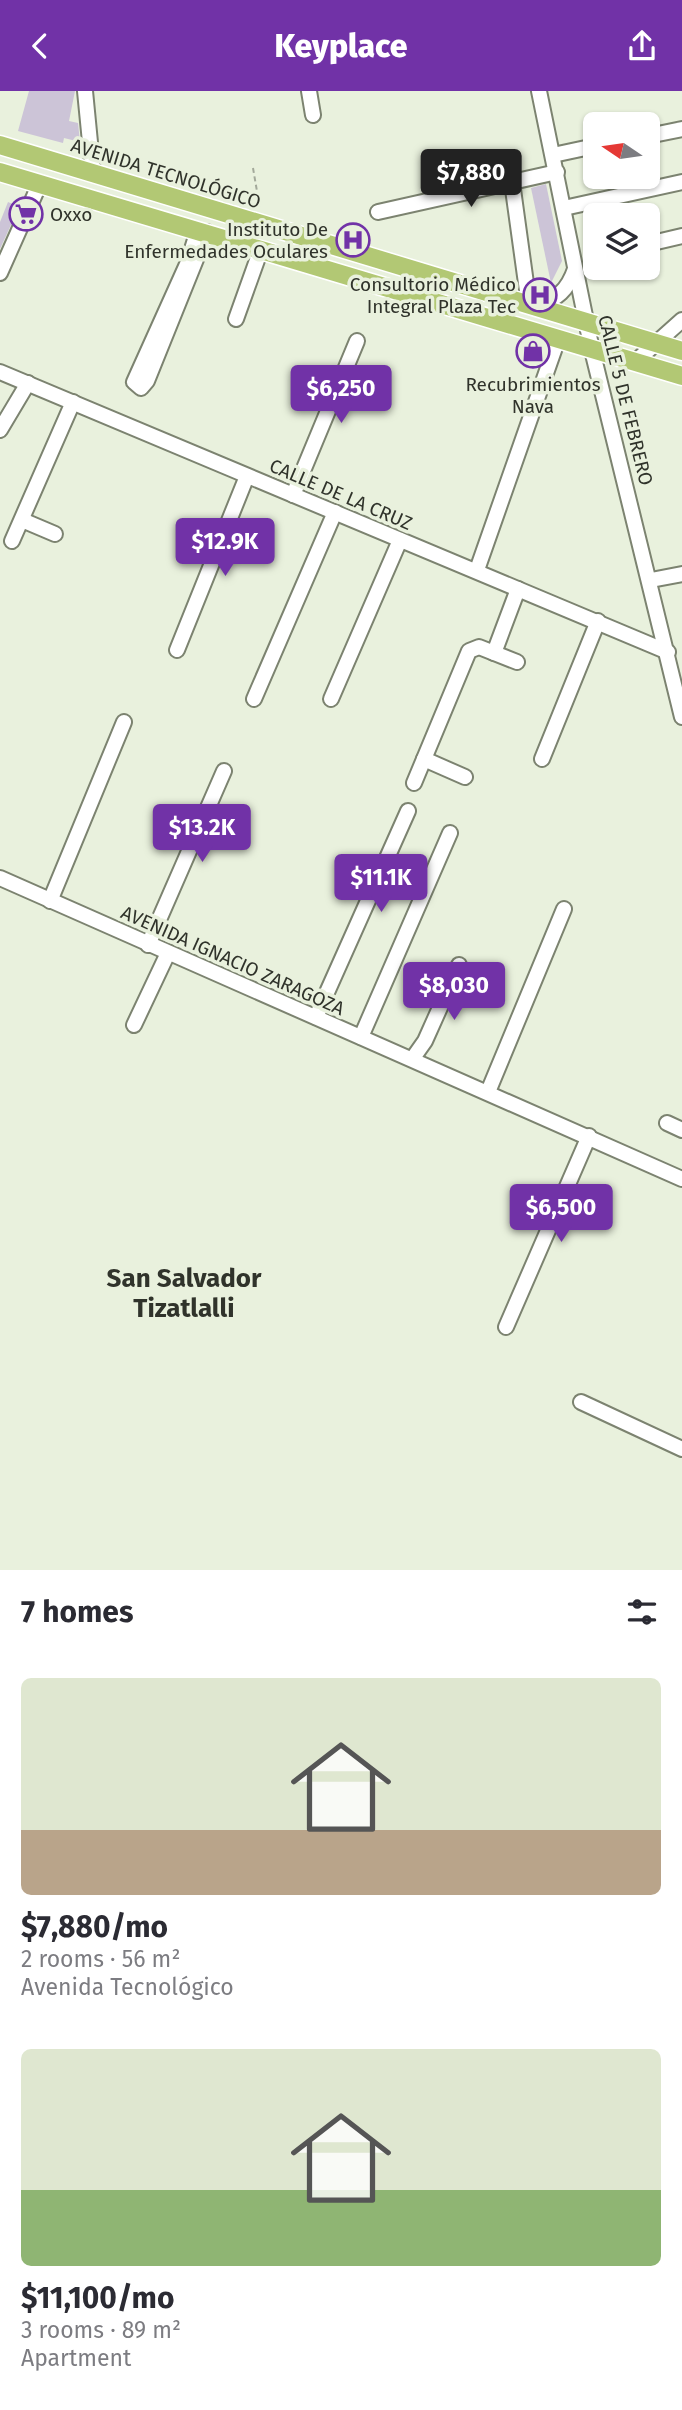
<!DOCTYPE html>
<html lang="en">
<head>
<meta charset="utf-8">
<style>
  :root { --surface:#fff; --page:#f2f2f3; --text:#2b2b33; --muted:#7c7c81; --accent:#7132a7 }
  body { margin:0; font-family:"Fira Sans",sans-serif; background:var(--page); color:var(--text); height:100vh; display:flex; flex-direction:column; font-size:26px; white-space:nowrap }
  * { box-sizing:border-box; margin:0 }
  p { font-size:23px; color:var(--muted) }
  .icon { flex:none; width:38px; height:38px; fill:none; stroke:currentColor; stroke-width:2; stroke-linecap:round; stroke-linejoin:round }
  .map { position:relative; height:1479px; overflow:hidden }
  .side { display:flex; flex-direction:column; background:var(--surface); flex:1 }
  .side>* { flex:none }
  .needle { width:46px; rotate:283deg }
  .controls { position:absolute; left:583px; top:21px; display:grid; gap:14px }
  .controls a { display:grid; place-items:center; width:77px; height:77px; border-radius:10px; background:var(--surface); box-shadow:0 2px 5px #0004; font-size:35px }
  .price { position:absolute; translate:-50% -60px; padding:0 16px; border-radius:7px; background:var(--accent); color:#fff; font-size:23px; line-height:46px; filter:drop-shadow(0 2px 4px #0008) }
  .price::after { content:''; position:absolute; left:50%; top:42px; width:21px; height:16px; margin-left:-10px; background:inherit; clip-path:polygon(0 0,100% 0,50% 100%) }
  .price.active { background:#222; color:#fff }
  ul { padding:0; list-style:none }
  li { display:grid; align-content:center; gap:14px; height:371px; padding:0 21px }
  li span { display:grid; place-items:center; height:217px; border-radius:10px; color:#555 }
  li>.icon { margin-inline-start:auto }
  span .icon { width:126px; height:126px; fill:#fffc; stroke-width:1 }
  li b { font-size:30px }
  h2 { display:flex; justify-content:space-between; align-items:center; height:84px; padding:0 21px; font-size:30px }
  header { display:flex; justify-content:space-between; align-items:center; height:91px; padding:0 21px; background:var(--accent); color:#fff; font-size:32px; font-weight:800 }
  .map>svg:first-child { display:block }
  .building { fill:#ccc4d7 }
  .lines { fill:none; stroke-linecap:round; stroke-linejoin:round }
  .minor-casing { stroke:#7c8370; stroke-width:18 }
  .major-casing { stroke:#fff; stroke-width:21 }
  .path { stroke:#a3a99a; stroke-width:2; stroke-dasharray:5 3.5; stroke-linecap:butt }
  .minor { stroke:#fff; stroke-width:14 }
  .major { stroke:#b2c874; stroke-width:18 }
  .labels { text-anchor:middle; stroke-width:7; stroke-linejoin:round; paint-order:stroke }
  .street-label { font-size:19px; fill:#30332b; stroke:#e9f1dd }
  .poi-label { font-size:19px; fill:#30332b; stroke:#e9f1dd; text-anchor:end }
  .district-label { font-size:26px; font-weight:bold; fill:#30332b; stroke:#e9f1dd }
</style>
</head>
<body>
<header><svg class="icon" aria-label="back" viewBox="0 0 24 24"><path d="M15 5l-7 7 7 7"/></svg>Keyplace<svg class="icon" aria-label="share" viewBox="0 0 24 24"><path d="M12 15V3M7 8l5-5 5 5M5 13v7h14v-7"/></svg></header>
<div class="map">
<svg width="682" height="1479" viewBox="0 0 682 1479">
  <rect width="100%" height="100%" fill="#e9f1dd"/>
  <g class="building">
    <polygon points="29,0 75,0 69,30 78,32 80,51 64,47 63,52 18,40"/>
    <polygon points="546,93 562,170 551,192 531,97"/>
    <polygon points="8,111 19,116 0,158 0,131"/>
  </g>
  <g class="lines">
    <defs>
      <g id="minor">
        <polyline points="85,0 93,82"/>
        <polyline points="309,0 313,24"/>
        <polyline points="539,0 592,259 682,626"/>
        <polyline points="648,45 682,38"/>
        <polyline points="553,64 595,55"/>
        <polyline points="512,91 529,214"/>
        <polyline points="564,117 682,91"/>
        <polyline points="378,121 557,81"/>
        <polyline points="198,139 188,171 134,291 141,297 147,290 207,141"/>
        <polyline points="648,153 682,145"/>
        <polyline points="0,182 40,92"/>
        <path d="M536,216C557,208 568,199 575,178"/>
        <polyline points="236,228 261,158"/>
        <polyline points="635,271 682,229"/>
        <polyline points="0,281 668,561"/>
        <polyline points="0,339 28,292"/>
        <polyline points="293,404 357,250"/>
        <polyline points="22,429 55,443"/>
        <polyline points="12,450 73,311"/>
        <polyline points="477,479 558,248"/>
        <polyline points="651,489 682,483"/>
        <polyline points="177,559 247,385"/>
        <polyline points="494,562 518,498"/>
        <polyline points="254,608 335,421"/>
        <polyline points="331,608 400,449"/>
        <polyline points="424,668 465,686"/>
        <polyline points="542,668 598,530"/>
        <polyline points="414,692 469,560 479,556 517,571"/>
        <polyline points="0,787 682,1088"/>
        <polyline points="50,810 124,631"/>
        <polyline points="148,854 224,680"/>
        <polyline points="316,926 408,720"/>
        <polyline points="134,934 168,862"/>
        <polyline points="361,946 450,742"/>
        <polyline points="413,967 425,950 459,874"/>
        <polyline points="488,1001 564,818"/>
        <polyline points="667,1032 682,1039"/>
        <polyline points="506,1236 589,1045"/>
        <polyline points="581,1311 682,1358"/>
      </g>
      <g id="major">
        <polyline points="0,54 682,260"/>
        <polyline points="0,81 682,285"/>
      </g>
    </defs>
    <use href="#minor" class="minor-casing"/>
    <use href="#major" class="major-casing"/>
    <polyline class="path" points="253,77 260,118"/>
    <use href="#minor" class="minor"/>
    <use href="#major" class="major"/>
  </g>
  <defs>
    <symbol id="supermarket-ring" viewBox="-11 -11 22 22"><circle r="9.5" fill="#e9f1dd" stroke="#7132a7" stroke-width="1.5"/><path d="M-6-5.5h2.5l.6 2H6L4.5 2H-2.5L-4.4-4H-6ZM-1.5 3.2a1.3 1.3 0 1 0 .1 0ZM3 3.2a1.3 1.3 0 1 0 .1 0Z" fill="#7132a7"/></symbol>
    <symbol id="hospital-ring" viewBox="-11 -11 22 22"><circle r="9.5" fill="#e9f1dd" stroke="#7132a7" stroke-width="1.5"/><path d="M-5-5h3v3.5h4V-5h3V5h-3V1.5h-4V5h-3Z" fill="#7132a7"/></symbol>
    <symbol id="shop-ring" viewBox="-11 -11 22 22"><circle r="9.5" fill="#e9f1dd" stroke="#7132a7" stroke-width="1.5"/><path d="M-5-2.5h2.3a2.7 3.5 0 0 1 5.4 0H5L5.5 6h-11ZM-1.5-2.5h3a1.5 2.3 0 0 0-3 0Z" fill="#7132a7"/></symbol>
  </defs>
  <g fill-rule="evenodd">
    <use href="#supermarket-ring" x="7" y="104" width="38" height="38"/>
    <use href="#hospital-ring" x="334" y="130" width="38" height="38"/>
    <use href="#hospital-ring" x="521" y="185" width="38" height="38"/>
    <use href="#shop-ring" x="514" y="241" width="38" height="38"/>
  </g>
  <g class="labels">
    <g class="street-label">
      <text transform="translate(166 82) rotate(17)" y="7">AVENIDA TECNOLÓGICO</text>
      <text transform="translate(626 309) rotate(76)" y="7">CALLE 5 DE FEBRERO</text>
      <text transform="translate(341 403) rotate(23)" y="7">CALLE DE LA CRUZ</text>
      <text transform="translate(233 869) rotate(24)" y="7">AVENIDA IGNACIO ZARAGOZA</text>
    </g>
    <g class="poi-label">
      <text x="50" y="130" text-anchor="start">Oxxo</text>
      <text x="328" y="145">Instituto De<tspan x="328" dy="22">Enfermedades Oculares</tspan></text>
      <text x="516" y="200">Consultorio Médico<tspan x="516" dy="22">Integral Plaza Tec</tspan></text>
      <text x="533" y="300" text-anchor="middle">Recubrimientos<tspan x="533" dy="22">Nava</tspan></text>
    </g>
    <g class="district-label">
      <text x="184" y="1196">San Salvador<tspan x="184" dy="30">Tizatlalli</tspan></text>
    </g>
  </g>
</svg>
<div class="controls">
<a><svg class="needle" viewBox="-14 -14 28 28"><path d="M0-13l5 13h-10z" fill="#e53935"/><path d="M0 13l5-13h-10z" fill="#7c7c81"/></svg></a>
<a><svg class="icon" aria-label="layers" viewBox="0 0 24 24"><path d="M12 4l9 5-9 5-9-5zM3 14l9 5 9-5"/></svg></a>
</div>
<b class="price active" style="left:471px;top:118px">$7,880</b>
<b class="price" style="left:341px;top:334px">$6,250</b>
<b class="price" style="left:225px;top:487px">$12.9K</b>
<b class="price" style="left:202px;top:773px">$13.2K</b>
<b class="price" style="left:381px;top:823px">$11.1K</b>
<b class="price" style="left:454px;top:931px">$8,030</b>
<b class="price" style="left:561px;top:1153px">$6,500</b>
</div>
<section class="side">
<h2>7 homes<svg class="icon" aria-label="filters" viewBox="0 0 24 24"><path d="M4 7h16M4 17h16"/><circle cx="9" cy="7" r="2"/><circle cx="15" cy="17" r="2"/></svg></h2>
<ul>
<li><span style="background:linear-gradient(#dfe7d0 70%,#b9a48a 0)"><svg class="icon" aria-label="home" viewBox="0 0 24 24"><path d="M3 11l9-7 9 7M6 9v11h12V9"/></svg></span><div><b>$7,880/mo</b><p>2 rooms · 56 m²</p><p>Avenida Tecnológico</p></div></li>
<li><span style="background:linear-gradient(#dfe7d0 65%,#8fb573 0)"><svg class="icon" aria-label="home" viewBox="0 0 24 24"><path d="M3 11l9-7 9 7M6 9v11h12V9"/></svg></span><div><b>$11,100/mo</b><p>3 rooms · 89 m²</p><p>Apartment</p></div></li>
</ul>
</section>
</body>
</html>
